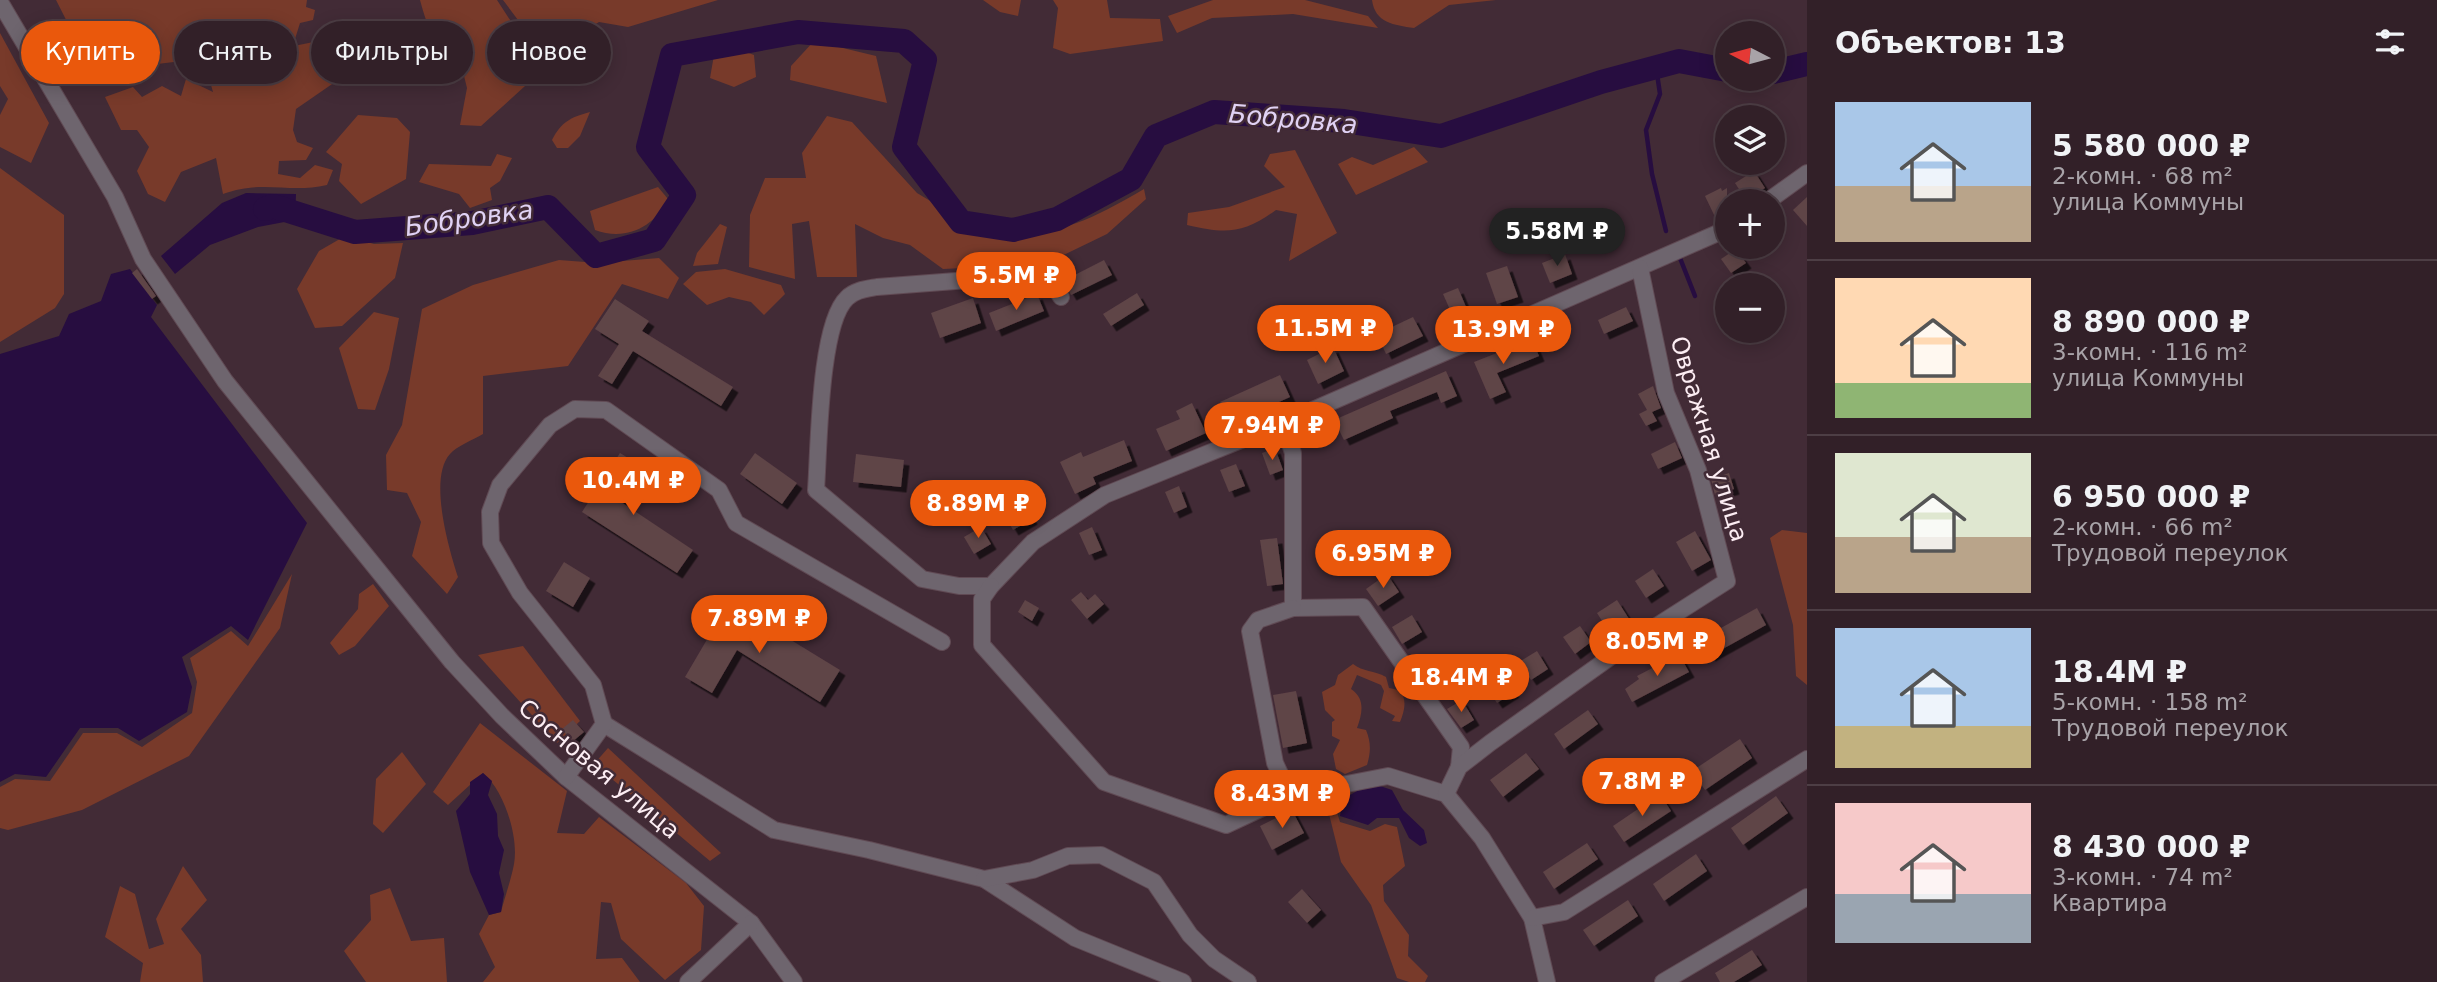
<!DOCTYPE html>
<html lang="ru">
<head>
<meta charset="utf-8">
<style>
  :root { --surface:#322028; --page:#3d2d34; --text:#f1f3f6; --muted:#a8a3a8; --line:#4d3e45; --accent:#ea580c }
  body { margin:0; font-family:"DejaVu Sans",sans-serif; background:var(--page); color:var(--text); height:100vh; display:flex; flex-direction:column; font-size:26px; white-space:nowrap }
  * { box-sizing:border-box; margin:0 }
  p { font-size:23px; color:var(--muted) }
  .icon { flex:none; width:38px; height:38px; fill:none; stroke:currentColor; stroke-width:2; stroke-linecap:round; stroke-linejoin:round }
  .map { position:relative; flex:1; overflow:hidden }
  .panel { display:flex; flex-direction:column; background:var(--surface); width:630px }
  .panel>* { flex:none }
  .banner { position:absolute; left:21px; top:21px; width:665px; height:63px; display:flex; gap:14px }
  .needle { width:46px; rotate:276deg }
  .buttons { position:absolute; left:1715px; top:21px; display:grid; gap:14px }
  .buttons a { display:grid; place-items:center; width:70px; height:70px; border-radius:50%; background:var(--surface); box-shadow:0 4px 18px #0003,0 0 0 2px var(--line); font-size:35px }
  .price { position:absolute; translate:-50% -60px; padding:0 16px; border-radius:24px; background:var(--accent); color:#fff; font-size:23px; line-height:46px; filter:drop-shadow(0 2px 4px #0008) }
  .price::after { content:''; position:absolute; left:50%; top:42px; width:21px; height:16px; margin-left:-10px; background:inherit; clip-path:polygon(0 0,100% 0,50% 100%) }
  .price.active { background:#222; color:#fff }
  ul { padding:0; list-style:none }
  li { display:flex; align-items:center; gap:21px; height:175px; padding:0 28px }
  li+li { border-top:2px solid var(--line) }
  li span { display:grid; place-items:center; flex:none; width:196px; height:140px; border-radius:0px; color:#555 }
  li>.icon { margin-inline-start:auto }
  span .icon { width:84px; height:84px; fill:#fffc; stroke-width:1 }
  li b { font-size:30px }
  h2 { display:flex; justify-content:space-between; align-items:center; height:84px; padding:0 28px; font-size:30px }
  .pill { padding:0 24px; border-radius:32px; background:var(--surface); box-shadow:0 4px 18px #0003,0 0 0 2px var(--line); font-size:24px; line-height:63px }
  .pill.active { background:var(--accent); color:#fff }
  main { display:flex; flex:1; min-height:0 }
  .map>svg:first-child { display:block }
  .green { fill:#783a2a }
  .water { fill:#270d40 }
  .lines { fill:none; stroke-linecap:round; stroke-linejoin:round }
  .stream { stroke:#270d40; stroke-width:4.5 }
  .river { stroke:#270d40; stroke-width:24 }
  .building { fill:#5f4447; filter:url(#shadow) }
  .minor-casing { stroke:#604a54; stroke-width:18 }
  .minor { stroke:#6e656e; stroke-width:16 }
  .labels { text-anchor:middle; stroke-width:5; stroke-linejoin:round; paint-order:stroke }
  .street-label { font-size:24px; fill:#fcedf3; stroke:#422b36 }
  .water-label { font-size:26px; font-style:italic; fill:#e0d2f4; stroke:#422b36 }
</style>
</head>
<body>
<main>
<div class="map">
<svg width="1807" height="982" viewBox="0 0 1807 982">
  <defs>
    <filter id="shadow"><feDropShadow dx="5.5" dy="5.5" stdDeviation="0" flood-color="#0009"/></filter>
  </defs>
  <rect width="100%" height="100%" fill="#422b36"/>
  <g class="green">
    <path d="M56,0H307L306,7L315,10L313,20L300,23L295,39L284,48L353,34L364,62L296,109L293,130L297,142L313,148L306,160L279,161L278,174L300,178L315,165L333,170L327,185C288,194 264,179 223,194L216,158L181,172L165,202L148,194L137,171L149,147L137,130H121L105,97L133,87L142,97L162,86L181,96L186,79L213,92L209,78L182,61L141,66L113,80L92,71Z"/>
    <path d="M420,0H497L512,23L569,46L481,126L460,125L467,88L462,68C436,50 428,30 420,0Z"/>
    <polygon points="503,0 718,0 628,27 599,22 571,39 518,20"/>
    <polygon points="983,0 1021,0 1018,16 1000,12"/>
    <polygon points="1053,0 1107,0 1110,18 1160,19 1163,41 1070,54 1053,48 1058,8"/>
    <polygon points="1213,0 1305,0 1368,16 1378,28 1293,14 1212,18 1177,33 1168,16"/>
    <path d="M1372,0H1496L1449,5L1414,28C1394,25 1375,23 1372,0Z"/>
    <polygon points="0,33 49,123 31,163 0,147 0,115 8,99 0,86"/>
    <polygon points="814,41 876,56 887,103 790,80 791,66"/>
    <polygon points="737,49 754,55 756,77 734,87 710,78 714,55"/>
    <path d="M590,112L580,136L568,148H557L552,140C561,122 571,117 590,112Z"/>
    <polygon points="358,115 397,118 410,132 406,179 361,204 339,181 342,164 326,152"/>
    <path d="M827,116L852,122L917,193L937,205L954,231C1041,240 1069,233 1144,189L1146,199L1107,234L1045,264L943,269L910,245L883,238L855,224L857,277H817L809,221L792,224L795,279L749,267L750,215L765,178H806L802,153Z"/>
    <polygon points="1414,147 1428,162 1356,195 1338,164 1352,157 1373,165"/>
    <path d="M1295,150L1337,233L1289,261L1297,214L1276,210C1243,234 1226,234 1187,225L1188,213L1229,207L1285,187L1264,166L1270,154Z"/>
    <polygon points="497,154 512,158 500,181 490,188 492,200 470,208 459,194 419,182 429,164 491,166"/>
    <polygon points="0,168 64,215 64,294 55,308 0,342"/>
    <path d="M658,187L668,199C654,228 625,241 595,230L590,211Z"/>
    <polygon points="720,224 727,227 718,264 693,266 697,253"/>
    <polygon points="345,236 374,244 403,243 395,278 342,326 315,328 297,289 319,251"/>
    <path d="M659,258L679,278L668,299L622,284L568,366L483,376V434C473,440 457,446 450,454C428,478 449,549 458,577L447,594L412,556L421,522L407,493L387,490L386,455L402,425L422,309L473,285L559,260L598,263Z"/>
    <polygon points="725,269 781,285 785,294 764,315 751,302 729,297 707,305 683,284 696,272"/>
    <polygon points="374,312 399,318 389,369 375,410 358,409 339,348"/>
    <polygon points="1782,530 1807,533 1807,685 1796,676 1793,625 1770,538"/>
    <polygon points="292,574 280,628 189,756 82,810 8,830 0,828 0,787 15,779 50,781 83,733 117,733 142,747 192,713 197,682 190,658 231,631 248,646"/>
    <polygon points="373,584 389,606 355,646 339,655 330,643 358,609 359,594"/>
    <polygon points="523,646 580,721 557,743 478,655"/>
    <path d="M1353,664C1363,672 1374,670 1386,677L1389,688C1409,690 1406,708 1400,722L1392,721L1395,716L1380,708L1384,691L1381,685L1357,675L1351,689C1366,699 1362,714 1357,728L1366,730C1371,742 1371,752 1367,765L1345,774L1336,769L1333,754L1340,740L1332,736V722L1335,720L1325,710L1322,692L1335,685L1338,675Z"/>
    <path d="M480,723L567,791L557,833L584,834L599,817L686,883L704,906L701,950L665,980L621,939L611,903L601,902L596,959L622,958L640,982H483L495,967L479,934L489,915L501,912C505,896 511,880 514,864C519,837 504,790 483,773L448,805L433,792Z"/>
    <polygon points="608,748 721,853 710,861 594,764"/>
    <polygon points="402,752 426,784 383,833 373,824 376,779"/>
    <polygon points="1323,790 1331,793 1340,822 1370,831 1385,824 1397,827 1405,866 1383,885 1384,901 1409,935 1408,956 1428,976 1425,982 1409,982 1397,978 1371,905 1341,862"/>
    <polygon points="183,866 207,900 181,929 201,955 203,982 140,982 143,963 105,937 120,886 135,894 149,949 164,944 156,919"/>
    <polygon points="390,888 411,941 444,938 447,982 366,982 344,951 371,920 370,895"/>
  </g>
  <g class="water">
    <polygon points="246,193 296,194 295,220 258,227 210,245 175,274 161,256 222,203"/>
    <polygon points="130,269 157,305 151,317 307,523 248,640 231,626 182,657 192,687 187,712 139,741 118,728 80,728 46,777 15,774 0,782 0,354 59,336 69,314 101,301 111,274"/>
    <polygon points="483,773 492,781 488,795 497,814 498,836 504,850 499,873 504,894 501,912 489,915 470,872 456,811 470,794 470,782"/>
    <polygon points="1371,783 1392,790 1403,810 1424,830 1427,843 1420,846 1409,838 1399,818 1377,818 1368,825 1340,816 1343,799"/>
  </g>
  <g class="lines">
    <g class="stream">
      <polyline points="1656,67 1660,94 1646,130 1652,174 1666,231"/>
      <polyline points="1680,258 1695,296"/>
    </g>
    <g class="river">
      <polyline points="1773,72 1807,64"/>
      <polyline points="265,209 273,206 355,232 472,223 548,207 596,256 654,240 684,195 648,147 672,55 798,32 904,41 925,60 904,147 961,222 1013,230 1057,219 1131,179 1156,136 1214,112 1344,121 1441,136 1601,82 1679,61 1727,70"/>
    </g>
  </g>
  <g class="building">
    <polygon points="1754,171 1765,188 1746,200 1735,183"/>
    <polygon points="1721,188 1722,191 1727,188 1727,213 1716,219 1705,196"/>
    <polygon points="1807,197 1807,226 1793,210"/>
    <polygon points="1736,249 1746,263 1731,273 1721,259"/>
    <polygon points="1565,254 1572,274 1550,283 1542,263"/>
    <polygon points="1104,260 1112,275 1071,295 1063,281"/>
    <polygon points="1507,266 1518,297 1497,304 1486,273"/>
    <polygon points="137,269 156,296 152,299 132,273"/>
    <polygon points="1458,288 1469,314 1455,321 1443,294"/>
    <polygon points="1137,293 1144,305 1111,326 1103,314"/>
    <polygon points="1037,294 1044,311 996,331 989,313"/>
    <polygon points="973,298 981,323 940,338 931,313"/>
    <polygon points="615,299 649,321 642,331 733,387 721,406 633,351 612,384 598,376 619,344 595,329"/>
    <polygon points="1626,307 1633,321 1604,334 1598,320"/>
    <polygon points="1413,317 1423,336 1386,354 1377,334"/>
    <polygon points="1532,339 1539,356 1497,373 1506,392 1490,399 1474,362"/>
    <polygon points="1333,347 1344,371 1318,384 1307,360"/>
    <polygon points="1446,371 1457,396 1441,403 1437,392 1390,411 1393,418 1344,440 1334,420"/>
    <polygon points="1280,375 1290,397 1231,424 1220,402"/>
    <polygon points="1653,386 1661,408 1652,412 1657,421 1646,426 1639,414 1647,410 1638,394"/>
    <polygon points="1192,403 1206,433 1166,451 1156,429 1180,419 1176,411"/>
    <polygon points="1124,440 1132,461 1093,477 1096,484 1075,494 1060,462 1081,452 1083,457"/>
    <polygon points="1675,442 1682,458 1658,469 1651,454"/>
    <polygon points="1275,448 1283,470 1270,475 1262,453"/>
    <polygon points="620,453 643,467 621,502 693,550 677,573 582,512"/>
    <polygon points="755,453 797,483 782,504 740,474"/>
    <polygon points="856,454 904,460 901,487 853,482"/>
    <polygon points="1236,464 1245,486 1229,492 1220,470"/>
    <polygon points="1729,473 1734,489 1715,495 1711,479"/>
    <polygon points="1179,486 1187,507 1174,513 1165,492"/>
    <polygon points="1016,491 1032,519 1013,530 997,502"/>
    <polygon points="981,527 991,544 974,554 964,537"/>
    <polygon points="1092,527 1102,550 1089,555 1079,533"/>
    <polygon points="1695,531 1711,560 1692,571 1676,542"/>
    <polygon points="1277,538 1283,584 1267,586 1260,540"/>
    <polygon points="564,562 590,578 573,607 546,591"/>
    <polygon points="1653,569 1664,586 1646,598 1635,581"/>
    <polygon points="1387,574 1399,592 1378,606 1366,589"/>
    <polygon points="1081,592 1088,600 1095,594 1104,604 1087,619 1071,600"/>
    <polygon points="1025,600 1039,608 1032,621 1018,612"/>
    <polygon points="1617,600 1631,622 1615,632 1615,641 1597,613"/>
    <polygon points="729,602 840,670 820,702 737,650 712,693 685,677"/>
    <polygon points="1757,608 1766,625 1710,656 1701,639"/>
    <polygon points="1412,615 1422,632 1402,644 1392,627"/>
    <polygon points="1580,626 1591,642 1575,654 1563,637"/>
    <polygon points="1537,651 1548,669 1531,680 1519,662"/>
    <polygon points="1679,654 1689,672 1632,702 1625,689 1639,679 1637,676"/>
    <polygon points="1502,674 1514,692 1497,703 1485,685"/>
    <polygon points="1296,691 1307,743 1283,748 1273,695"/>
    <polygon points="1462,700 1474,720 1461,728 1447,709"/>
    <polygon points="1588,710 1598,724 1564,749 1554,734"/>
    <polygon points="573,720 584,732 572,742 562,729"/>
    <polygon points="1740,739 1752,758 1705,790 1692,771"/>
    <polygon points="1526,753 1539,769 1503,797 1490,780"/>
    <polygon points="1660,794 1671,811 1624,842 1613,826"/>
    <polygon points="1776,796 1788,813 1743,845 1731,828"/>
    <polygon points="1292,810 1304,833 1272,850 1260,826"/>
    <polygon points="1587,843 1598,859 1554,889 1543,872"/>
    <polygon points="1696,854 1707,871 1664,901 1653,884"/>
    <polygon points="1302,889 1321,910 1307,923 1288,902"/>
    <polygon points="1628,900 1638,916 1594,946 1583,930"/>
    <polygon points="1752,950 1762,965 1734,982 1720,982 1715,973"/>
  </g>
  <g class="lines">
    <defs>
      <g id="minor">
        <polyline points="0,2 115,197 143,259 225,381 359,547 452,662 502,716 566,777 751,923 794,982"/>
        <polyline points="1768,201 1807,173"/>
        <path d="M1061,297L1047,274L877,287C866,289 855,290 847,298C819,324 819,450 816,490L922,579L959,586H991L1033,542L1105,495L1283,423L1727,229"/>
        <polyline points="1283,423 1293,453 1293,608 1363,607 1461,747 1459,767"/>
        <polyline points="991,586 982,599 982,645 1104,782 1226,825 1290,795"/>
        <polyline points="1293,608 1258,620 1250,631 1275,763 1290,795 1388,776 1446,794 1482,838 1532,918 1547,982"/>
        <polyline points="604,724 774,830 869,850 984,879 1075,938 1183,982"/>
        <polyline points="566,777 604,724 593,685 520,593 491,543 490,512 500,485 550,425 575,409 606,410 719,490 736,523 942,642"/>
        <polyline points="1446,794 1459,767 1490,743 1630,643 1727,581 1698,470 1666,393 1640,268"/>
        <polyline points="984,879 1033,870 1068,856 1101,855 1154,882 1190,935 1214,959 1248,982"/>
        <polyline points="1532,918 1564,912 1807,759"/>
        <polyline points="688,982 751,923"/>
        <polyline points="1663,982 1807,897"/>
      </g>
    </defs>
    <use href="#minor" class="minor-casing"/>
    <use href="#minor" class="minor"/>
  </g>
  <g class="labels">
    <g class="street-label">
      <text transform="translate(1709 439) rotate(73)" y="8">Овражная улица</text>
      <text transform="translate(599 769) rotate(40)" y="8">Сосновая улица</text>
    </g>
    <g class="water-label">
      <text transform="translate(1293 119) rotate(5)" y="9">Бобровка</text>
      <text transform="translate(469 218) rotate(-8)" y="9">Бобровка</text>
    </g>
  </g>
</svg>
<div class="buttons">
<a><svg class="needle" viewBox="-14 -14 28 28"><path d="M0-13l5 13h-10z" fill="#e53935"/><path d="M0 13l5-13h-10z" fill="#a8a3a8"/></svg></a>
<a><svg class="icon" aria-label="layers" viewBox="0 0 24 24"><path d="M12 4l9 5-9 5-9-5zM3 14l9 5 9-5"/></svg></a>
<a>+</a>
<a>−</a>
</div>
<b class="price active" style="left:1557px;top:268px">5.58M ₽</b>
<b class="price" style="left:1016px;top:312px">5.5M ₽</b>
<b class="price" style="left:1325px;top:365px">11.5M ₽</b>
<b class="price" style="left:1503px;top:366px">13.9M ₽</b>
<b class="price" style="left:1272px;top:462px">7.94M ₽</b>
<b class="price" style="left:633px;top:517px">10.4M ₽</b>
<b class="price" style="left:978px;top:540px">8.89M ₽</b>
<b class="price" style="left:1383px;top:590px">6.95M ₽</b>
<b class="price" style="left:759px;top:655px">7.89M ₽</b>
<b class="price" style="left:1657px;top:678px">8.05M ₽</b>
<b class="price" style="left:1461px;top:714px">18.4M ₽</b>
<b class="price" style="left:1642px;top:818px">7.8M ₽</b>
<b class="price" style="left:1282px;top:830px">8.43M ₽</b>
<div class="banner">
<a class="pill active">Купить</a>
<a class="pill">Снять</a>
<a class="pill">Фильтры</a>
<a class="pill">Новое</a>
</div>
</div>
<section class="panel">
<h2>Объектов: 13<svg class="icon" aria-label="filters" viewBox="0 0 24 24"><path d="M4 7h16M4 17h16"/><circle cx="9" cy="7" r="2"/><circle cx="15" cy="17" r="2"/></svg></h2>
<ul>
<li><span style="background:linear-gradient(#a9c7e8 60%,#b9a48a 0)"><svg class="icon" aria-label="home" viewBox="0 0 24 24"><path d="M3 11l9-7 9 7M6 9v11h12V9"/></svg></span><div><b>5 580 000 ₽</b><p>2-комн. · 68 m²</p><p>улица Коммуны</p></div></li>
<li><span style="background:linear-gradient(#ffd9b3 75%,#8fb573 0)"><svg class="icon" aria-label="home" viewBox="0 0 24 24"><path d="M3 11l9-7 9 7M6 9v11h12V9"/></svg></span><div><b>8 890 000 ₽</b><p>3-комн. · 116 m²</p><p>улица Коммуны</p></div></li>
<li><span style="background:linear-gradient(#dfe7d0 60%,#b9a48a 0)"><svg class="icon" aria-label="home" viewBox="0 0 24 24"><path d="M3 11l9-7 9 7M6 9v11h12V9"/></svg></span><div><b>6 950 000 ₽</b><p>2-комн. · 66 m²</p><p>Трудовой переулок</p></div></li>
<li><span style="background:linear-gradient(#a9c7e8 70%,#c2b280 0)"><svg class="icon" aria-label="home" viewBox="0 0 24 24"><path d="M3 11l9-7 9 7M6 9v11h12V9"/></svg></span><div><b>18.4M ₽</b><p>5-комн. · 158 m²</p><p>Трудовой переулок</p></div></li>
<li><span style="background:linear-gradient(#f6c9c9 65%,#9aa5b1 0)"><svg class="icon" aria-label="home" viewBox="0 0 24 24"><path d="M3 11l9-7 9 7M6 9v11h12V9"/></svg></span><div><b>8 430 000 ₽</b><p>3-комн. · 74 m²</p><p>Квартира</p></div></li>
</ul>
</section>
</main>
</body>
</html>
